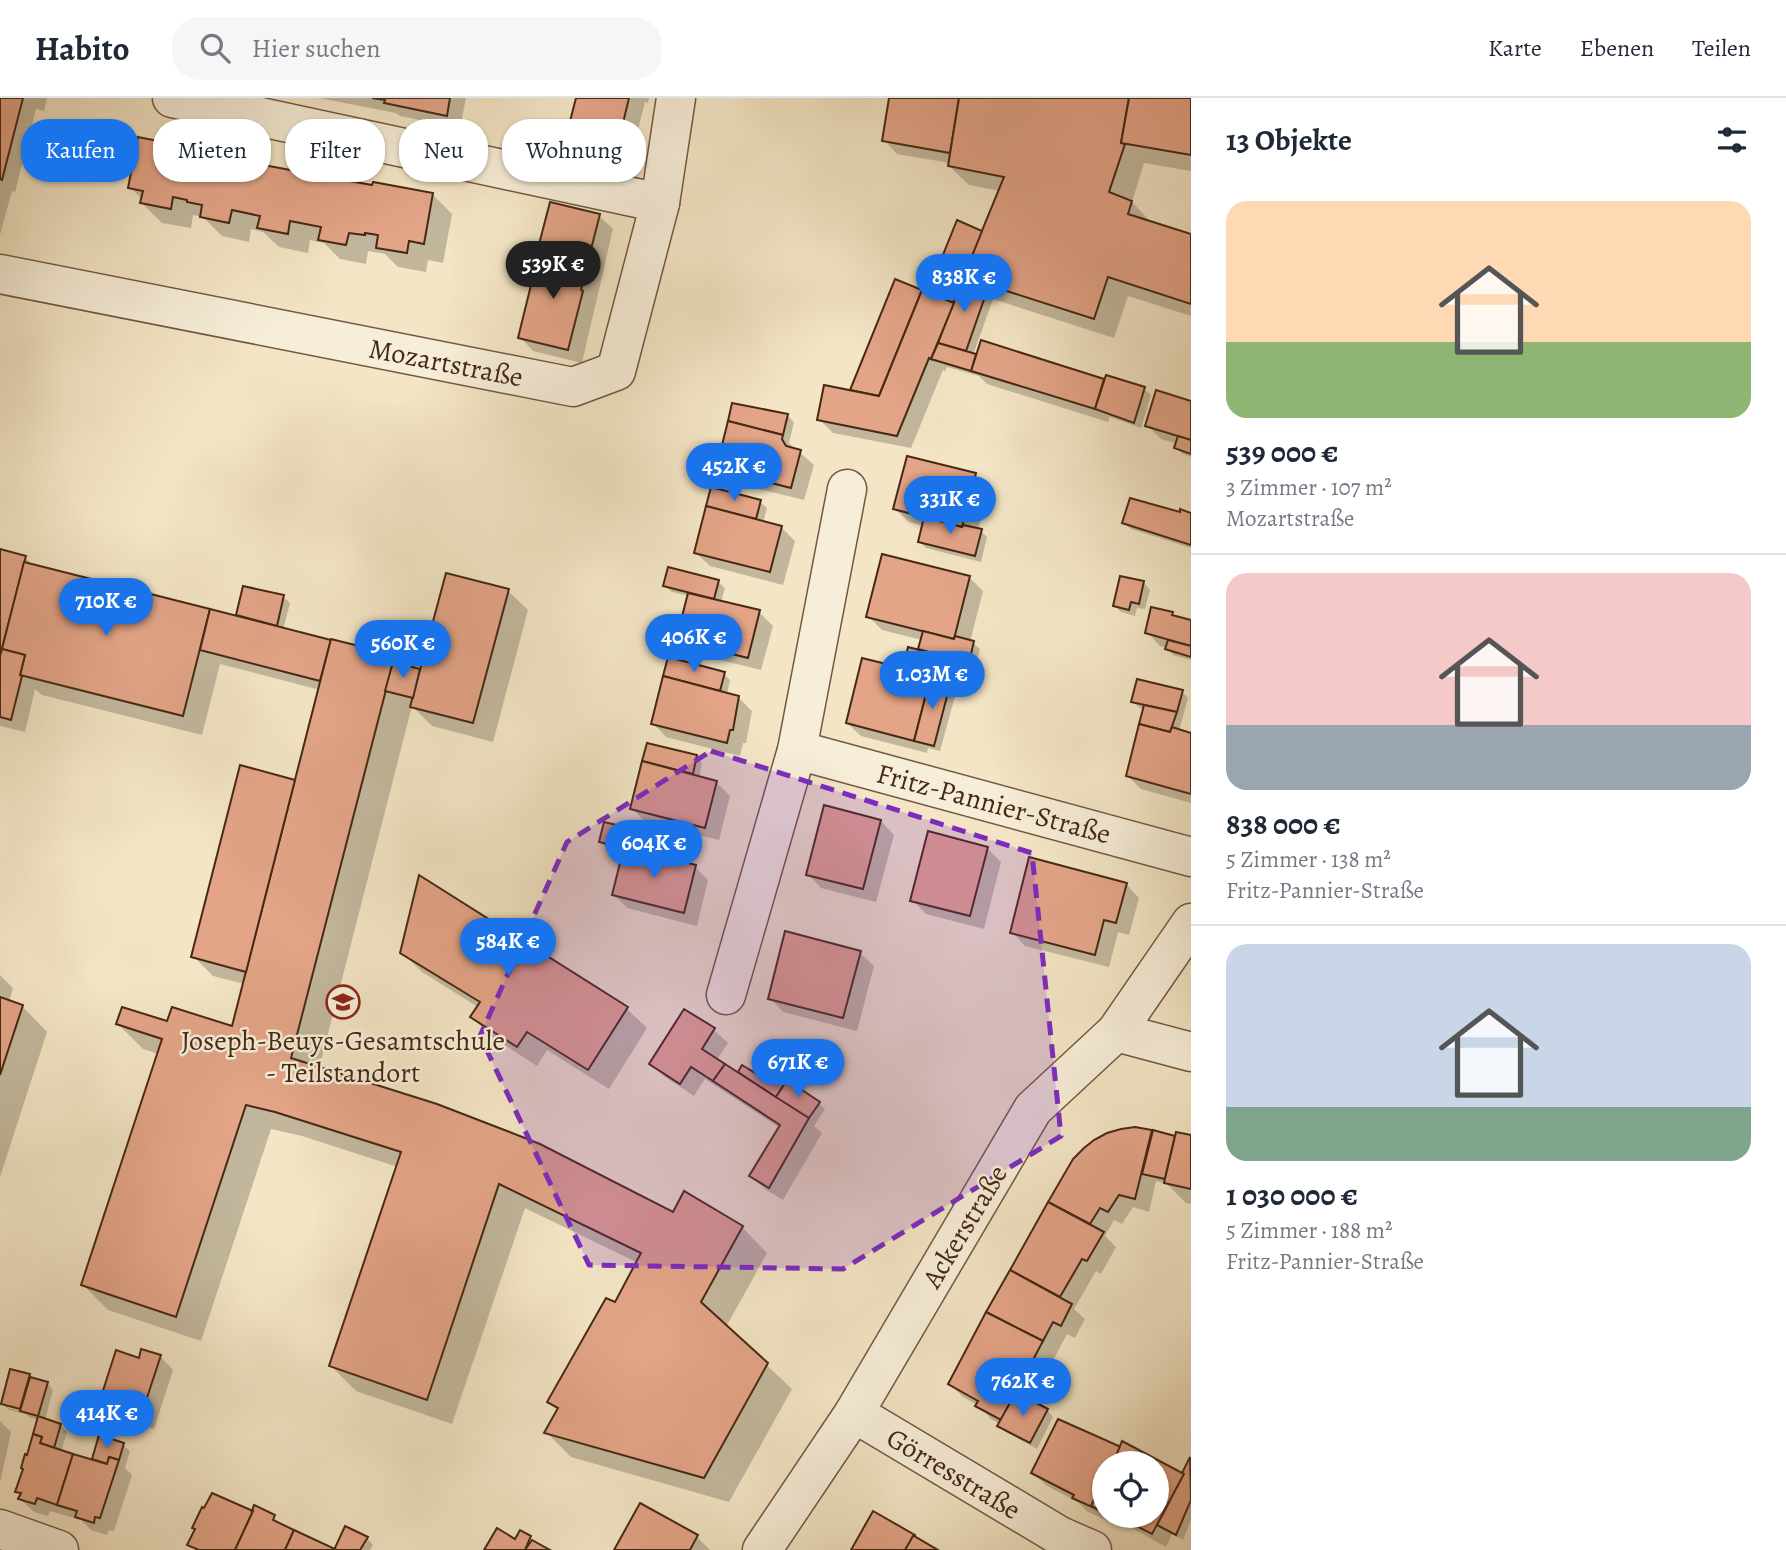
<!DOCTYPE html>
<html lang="de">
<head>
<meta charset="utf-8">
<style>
  :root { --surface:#fff; --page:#f6f6f7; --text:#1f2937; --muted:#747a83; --line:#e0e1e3; --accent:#1a73e8 }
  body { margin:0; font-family:Alegreya,serif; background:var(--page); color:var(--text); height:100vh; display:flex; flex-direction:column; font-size:26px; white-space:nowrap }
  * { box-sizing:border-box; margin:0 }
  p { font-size:23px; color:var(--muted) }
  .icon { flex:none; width:38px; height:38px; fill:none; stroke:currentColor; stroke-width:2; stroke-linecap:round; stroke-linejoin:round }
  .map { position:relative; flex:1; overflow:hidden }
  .panel { display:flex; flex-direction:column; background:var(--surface); width:595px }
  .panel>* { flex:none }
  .guide { position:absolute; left:21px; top:21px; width:665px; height:63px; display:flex; gap:14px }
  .buttons { position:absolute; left:1092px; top:1353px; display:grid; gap:14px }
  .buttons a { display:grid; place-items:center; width:77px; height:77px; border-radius:50%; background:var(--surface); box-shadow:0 2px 5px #0004; font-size:35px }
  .price { position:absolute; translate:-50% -60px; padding:0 16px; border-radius:24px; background:var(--accent); color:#fff; font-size:23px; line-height:46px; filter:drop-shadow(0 2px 4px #0008) }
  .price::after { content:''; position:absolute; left:50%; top:42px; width:21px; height:16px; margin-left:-10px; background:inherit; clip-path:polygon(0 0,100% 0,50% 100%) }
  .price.active { background:#222; color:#fff }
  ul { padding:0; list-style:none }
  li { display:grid; align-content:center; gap:14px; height:371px; padding:0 35px }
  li+li { border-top:2px solid var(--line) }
  li span { display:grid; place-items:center; height:217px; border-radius:21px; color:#555 }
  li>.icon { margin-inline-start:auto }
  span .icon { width:126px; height:126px; fill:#fffc; stroke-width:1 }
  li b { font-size:30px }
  h2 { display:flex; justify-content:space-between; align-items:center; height:84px; padding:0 35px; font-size:30px }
  .chip { padding:0 24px; border-radius:28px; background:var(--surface); box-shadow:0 2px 5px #0004; font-size:24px; line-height:63px }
  .chip.active { background:var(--accent); color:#fff }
  header { display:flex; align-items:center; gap:42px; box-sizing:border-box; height:98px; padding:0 35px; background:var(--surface); border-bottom:2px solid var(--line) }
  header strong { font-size:33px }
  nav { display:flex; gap:38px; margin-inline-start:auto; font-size:24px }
  .search { width:490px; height:63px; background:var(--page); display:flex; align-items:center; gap:18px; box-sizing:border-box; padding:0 24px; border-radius:28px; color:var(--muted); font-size:26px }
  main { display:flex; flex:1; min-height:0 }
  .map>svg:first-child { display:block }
  .shadow { fill:#0003; fill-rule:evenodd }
  .building { fill:#e3a487; stroke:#462915; stroke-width:2 }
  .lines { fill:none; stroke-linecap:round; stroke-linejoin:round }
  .minor-casing { stroke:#715841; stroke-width:41 }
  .minor { stroke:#f7eed9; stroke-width:38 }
  .marked { fill:#7b2cbf; fill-opacity:0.2; stroke:#7b2cbf; stroke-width:5; stroke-dasharray:14 9; stroke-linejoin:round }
  .labels { text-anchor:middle; stroke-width:5; stroke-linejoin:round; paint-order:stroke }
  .street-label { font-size:28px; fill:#462915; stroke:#f7eed9 }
  .poi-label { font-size:28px; fill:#462915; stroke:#f7eed9 }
</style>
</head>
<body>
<header>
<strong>Habito</strong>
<div class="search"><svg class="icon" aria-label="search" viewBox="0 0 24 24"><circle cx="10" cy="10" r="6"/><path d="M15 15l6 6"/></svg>Hier suchen</div>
<nav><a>Karte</a><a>Ebenen</a><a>Teilen</a></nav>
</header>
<main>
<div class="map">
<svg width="1191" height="1452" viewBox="0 0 1191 1452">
  <rect width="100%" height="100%" fill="#f3e5c5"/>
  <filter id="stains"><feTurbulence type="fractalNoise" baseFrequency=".00286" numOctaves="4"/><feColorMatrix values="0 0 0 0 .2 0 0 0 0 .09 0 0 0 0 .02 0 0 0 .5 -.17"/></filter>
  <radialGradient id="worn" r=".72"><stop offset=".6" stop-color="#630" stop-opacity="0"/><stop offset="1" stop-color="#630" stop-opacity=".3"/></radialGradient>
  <g class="shadow">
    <polygon points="0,0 47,0 44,13 36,11 15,94 12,93 0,137"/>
    <polygon points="319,0 466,0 460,30 400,18 396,15"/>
    <polygon points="578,0 649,0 648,5 645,4 624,87 576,75 562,61"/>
    <polygon points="891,0 1191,0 1191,73 1144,65 1132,104 1151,124 1191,138 1191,218 1128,198 1114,240 993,201 973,257 977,260 982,244 1105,283 1144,291 1151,297 1141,330 1110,319 1108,324 987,286 979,278 947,269 945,273 943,272 911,350 833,335 819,321 851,294 896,183 936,200 930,194 983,135 1000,93 969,87 949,68 950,65 897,56 884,42"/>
    <polygon points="198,53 203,57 374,89 432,96 452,116 443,165 428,162 426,174 398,169 385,156 368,153 366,166 340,161 324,145 310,142 308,155 279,149 263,134 251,131 249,144 222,138 203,119 193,117 191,130 162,125 142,105 143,102 130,89"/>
    <polygon points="599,118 613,131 582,265 533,253 520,239"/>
    <polygon points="1191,305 1191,359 1183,356 1176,350 1178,346 1161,341 1147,327"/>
    <polygon points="733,307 788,318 794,324 789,345 814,367 804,402 731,384 718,370"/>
    <polygon points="975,377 988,390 978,432 981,433 987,439 981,464 926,450 920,444 924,428 909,424 895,411"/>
    <polygon points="712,391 760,404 767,410 763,425 781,429 795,443 783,487 710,468 696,455"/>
    <polygon points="1191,417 1191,450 1131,431 1124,425"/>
    <polygon points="0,453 25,460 34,468 242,521 238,517 283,499 290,505 283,532 394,558 404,568 422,573 508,493 528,512 493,644 432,628 412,608 319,971 674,1116 742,1129 767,1155 726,1229 792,1291 729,1404 571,1359 546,1334 558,1313 550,1304 615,1207 638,1165 525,1110 452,1326 356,1293 331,1268 398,1069 302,1038 271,1031 201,1243 108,1212 83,1187 159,956 143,951 118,926 169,925 234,931 245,886 213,878 193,858 296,685 320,592 220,566 202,637 42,597 35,591 25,634 0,628"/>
    <polygon points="969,479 983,493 970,544 973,545 980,551 975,570 972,570 966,593 957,591 940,653 928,650 927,655 861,638 847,625 904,572 919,553 922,542 882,532 868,518"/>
    <polygon points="1121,480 1144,485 1150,492 1145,511 1137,510 1135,518 1121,514 1115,508"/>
    <polygon points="718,484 725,490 721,504 759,514 773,528 761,572 692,555 678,541 689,498 672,494 665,488"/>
    <polygon points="1172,516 1175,520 1191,524 1191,562 1173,557 1167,550 1160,548 1147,534"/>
    <polygon points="669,562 724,576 730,582 727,596 738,599 752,613 746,645 743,645 740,658 666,639 653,625"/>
    <polygon points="1182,594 1188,600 1179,633 1191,637 1191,705 1141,691 1128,678 1145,612 1140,610 1133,604"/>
    <polygon points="648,647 696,659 702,665 699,680 716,684 730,698 719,742 645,724 632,710"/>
    <polygon points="881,723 894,737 876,804 821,790 808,776"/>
    <polygon points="653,738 660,744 656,759 695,769 708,782 697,828 627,810 614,796 624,754 607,750 601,743"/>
    <polygon points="987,750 1001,764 984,831 926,816 912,802"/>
    <polygon points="420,780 627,911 647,930 609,991 547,952 537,968 492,939 472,919 478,909 422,874 402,854"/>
    <polygon points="1126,786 1139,800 1129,837 1118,834 1109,869 1025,848 1012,834"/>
    <polygon points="860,855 874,868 857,933 783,914 770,900"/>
    <polygon points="0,877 13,890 9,904 22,908 47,934 0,1079"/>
    <polygon points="685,913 714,932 728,945 716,963 738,977 743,969 765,983 819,1005 825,1011 814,1028 822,1035 783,1102 765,1091 751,1078 780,1030 705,981 694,998 665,979 652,966"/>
    <polygon points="1151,1034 1154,1036 1154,1035 1177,1040 1191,1039 1191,1106 1186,1105 1167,1086 1156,1083 1149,1114 1133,1109 1122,1126 1114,1122 1105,1138 1116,1149 1101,1176 1096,1173 1074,1211 1085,1221 1075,1240 1067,1236 1031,1304 1047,1312 1053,1319 1037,1351 1006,1334 999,1327 1000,1326 991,1321 978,1307 963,1299 950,1286 988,1215 1074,1062"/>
    <polygon points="160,1258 173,1272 154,1331 115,1318 101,1304 140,1262"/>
    <path d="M29,1278L32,1281L47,1285L53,1292L45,1322L60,1327L67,1334L61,1354L98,1365L94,1361L123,1347L130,1353L125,1370L132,1377L114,1433L109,1432L107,1437L91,1432L81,1422L50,1413L48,1418L34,1414L20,1401L22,1397L17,1393L39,1322L29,1319L26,1316L9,1312L3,1306ZM8,1306L30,1312L29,1315L8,1310Z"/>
    <polygon points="0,1323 11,1334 0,1385"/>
    <path d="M1123,1345L1189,1381L1184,1374L1191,1362V1422L1183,1442L1172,1436L1166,1449L1125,1426L1123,1429L1088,1414L1078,1404L1047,1388L1033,1375L1121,1351ZM1104,1365H1157V1418H1104Z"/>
    <polygon points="697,1439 710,1452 616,1452"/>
    <polygon points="367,1440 373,1447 370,1452 336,1452"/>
  </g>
  <g class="building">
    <polygon points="0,0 23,0 2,82 0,81"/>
    <polygon points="372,0 450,0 447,18 384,5 385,2"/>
    <polygon points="576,0 629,0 611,75 560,62"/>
    <polygon points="889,0 959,0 950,55 882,43"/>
    <polygon points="959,0 1129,0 1121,45 1125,46 1109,94 1132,103 1128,116 1191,136 1191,206 1108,179 1094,221 963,179 1004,79 948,68"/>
    <polygon points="1129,0 1191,0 1191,57 1121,45"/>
    <polygon points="138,39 199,51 198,55 372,87 373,84 433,95 424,146 409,143 407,155 376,150 378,137 365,135 365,137 349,135 346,147 318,142 321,129 290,123 288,136 257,130 260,118 232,112 229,125 200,119 202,107 187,104 187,102 173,99 171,111 140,105 143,93 128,90"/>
    <polygon points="550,104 600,116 587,167 537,154"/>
    <polygon points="957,122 982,133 953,205 928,194"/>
    <polygon points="537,154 587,167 581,192 583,193 568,252 518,240 532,183 530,182"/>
    <polygon points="963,179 989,187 966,253 938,245"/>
    <polygon points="895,181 922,192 879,298 850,292"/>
    <polygon points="922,192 954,205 931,261 929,260 897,338 817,322 824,287 879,298"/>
    <polygon points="981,242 1104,281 1095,311 971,273"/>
    <polygon points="938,245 976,256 971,273 931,261"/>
    <polygon points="1106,277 1145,289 1134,325 1095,311"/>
    <polygon points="1156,292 1191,303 1191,342 1145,328"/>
    <polygon points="732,305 788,316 783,337 728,323"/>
    <polygon points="728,323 783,337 782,341 786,348 801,352 791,390 716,371"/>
    <polygon points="1178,338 1191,342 1191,356 1174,350"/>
    <polygon points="907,358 976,375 962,429 893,411"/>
    <polygon points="711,389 761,402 756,421 706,408"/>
    <polygon points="1130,400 1180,414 1180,411 1191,415 1191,447 1122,425"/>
    <polygon points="706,408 782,428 770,474 694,455"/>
    <polygon points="924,419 962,429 963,427 982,431 975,458 918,444"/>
    <polygon points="0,451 26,458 0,558"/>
    <polygon points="882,456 970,478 954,541 866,519"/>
    <polygon points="24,464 210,511 183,618 20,577 25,557 2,551"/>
    <polygon points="668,469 719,482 714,501 663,488"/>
    <polygon points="446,475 509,491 473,625 410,609"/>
    <polygon points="1120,478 1144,483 1139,506 1131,504 1129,512 1113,508"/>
    <polygon points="243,488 284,497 277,528 236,517"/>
    <polygon points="688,495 760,512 748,560 676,542"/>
    <polygon points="1151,509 1173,514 1172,517 1191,522 1191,548 1145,535"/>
    <polygon points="210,511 331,542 320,583 200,552"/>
    <polygon points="923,533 954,541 955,538 974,543 969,565 918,551"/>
    <polygon points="331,541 395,557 291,960 437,1006 507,1033 540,1046 673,1114 684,1093 743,1128 701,1204 768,1265 704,1380 544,1335 558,1310 547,1304 606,1200 615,1204 641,1155 499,1086 427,1302 329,1268 401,1054 275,1014 246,1007 176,1219 81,1187 162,941 116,926 122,909 167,923 172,909 232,928"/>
    <polygon points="1168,542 1191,548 1191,559 1165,551"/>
    <polygon points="908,549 966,564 960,588 950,585 951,583 903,571"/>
    <polygon points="2,551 25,557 20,577 22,578 11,622 0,619 0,558"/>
    <polygon points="668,559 725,574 720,593 663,578"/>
    <polygon points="862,560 931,577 914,643 846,625"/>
    <polygon points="393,564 420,571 413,600 385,593"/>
    <polygon points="931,577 951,583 934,648 914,643"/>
    <polygon points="663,578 739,598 733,632 730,632 727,645 651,626"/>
    <polygon points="1137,581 1183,592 1177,614 1131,604"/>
    <polygon points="1144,607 1177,614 1170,634 1139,626"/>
    <polygon points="1139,626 1170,634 1172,629 1191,635 1191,696 1126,678"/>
    <polygon points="647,645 697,657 693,676 642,663"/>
    <polygon points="642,663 717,683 705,730 630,711"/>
    <polygon points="240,667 295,682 246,874 191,859"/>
    <polygon points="824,707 881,722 863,791 806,777"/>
    <polygon points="604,724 654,736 650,756 599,744"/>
    <polygon points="928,733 988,749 970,818 910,803"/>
    <polygon points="624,749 696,767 684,815 612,797"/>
    <polygon points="1029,759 1127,785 1116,825 1104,822 1095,857 1010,835"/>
    <polygon points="419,777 628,909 588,972 527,934 517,949 470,919 480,904 400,855"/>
    <polygon points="785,833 861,853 843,920 768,901"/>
    <polygon points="0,899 23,907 0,977"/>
    <polygon points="684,911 715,930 702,951 725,966 713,983 691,969 680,986 649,966"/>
    <polygon points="725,966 809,1020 769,1090 749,1078 780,1027 713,983"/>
    <polygon points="742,967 765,981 771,972 787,982 776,999 738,974"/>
    <polygon points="787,982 820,1004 809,1020 776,999"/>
    <polygon points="1135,1029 1152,1032 1135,1101 1119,1097 1108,1114 1100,1110 1090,1126 1048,1104 1073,1061 1084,1050 1094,1042 1107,1035 1121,1031"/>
    <polygon points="1153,1032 1175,1038 1165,1081 1142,1076"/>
    <polygon points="1176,1034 1191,1037 1191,1091 1164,1085"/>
    <polygon points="1048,1104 1104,1134 1087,1163 1082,1161 1060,1199 1010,1172"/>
    <polygon points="1010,1172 1072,1206 1061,1228 1053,1224 1043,1243 986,1214"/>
    <polygon points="986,1214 1043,1243 1001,1322 975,1308 978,1303 948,1286"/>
    <polygon points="141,1251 161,1257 141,1318 99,1305 116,1252 139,1260"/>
    <polygon points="10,1271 30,1276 20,1311 1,1306"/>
    <polygon points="30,1279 48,1284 38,1318 20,1313"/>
    <polygon points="1016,1294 1048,1311 1030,1345 997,1328"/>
    <polygon points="38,1318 61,1326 54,1350 40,1345 42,1339 33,1336"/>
    <polygon points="1058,1321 1121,1349 1113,1365 1104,1365 1104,1381 1092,1409 1072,1400 1074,1397 1031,1375"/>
    <polygon points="33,1336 42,1339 40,1345 73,1356 57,1407 37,1400 35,1406 18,1401 21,1395 15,1394 23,1371 21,1370 25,1356 27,1357"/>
    <polygon points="99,1337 124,1345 119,1362 109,1359 107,1366 92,1361"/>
    <polygon points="1122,1343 1184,1376 1152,1436 1117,1418 1157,1418 1157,1365 1113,1365"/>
    <polygon points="73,1356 107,1366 109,1359 119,1362 100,1420 95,1419 94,1425 75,1419 77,1413 57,1407"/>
    <polygon points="1190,1359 1191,1402 1176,1437 1157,1427 1184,1376 1182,1375"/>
    <polygon points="1104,1381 1104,1415 1091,1408"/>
    <polygon points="212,1395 253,1413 235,1452 199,1452 187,1447 195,1431 192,1430 202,1409 204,1410"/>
    <polygon points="640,1405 698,1437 690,1452 614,1452"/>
    <polygon points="254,1407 275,1417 273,1422 294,1432 285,1452 235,1452 253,1413 252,1413"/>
    <polygon points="873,1413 915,1437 905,1452 851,1452"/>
    <polygon points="345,1428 368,1439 360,1452 334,1452"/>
    <polygon points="497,1430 515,1441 520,1432 531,1438 525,1452 484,1452"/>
    <polygon points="294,1432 335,1451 334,1452 285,1452"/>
    <polygon points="913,1438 914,1438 938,1452 905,1452"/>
    <polygon points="532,1442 550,1452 525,1452"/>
  </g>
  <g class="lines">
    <defs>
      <g id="minor">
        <polyline points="172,0 660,105"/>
        <polyline points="0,176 573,289 616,273 660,105 676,0"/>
        <polyline points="797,652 1191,759"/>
        <polyline points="726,897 797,652 847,391"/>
        <polyline points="1116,934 1191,954"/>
        <polyline points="854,1315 1060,1438 1092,1452"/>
        <polyline points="0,1431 59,1452"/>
        <polyline points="762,1452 854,1315 1033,1011 1116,934 1191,825"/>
      </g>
    </defs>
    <use href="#minor" class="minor-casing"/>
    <use href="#minor" class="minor"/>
  </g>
  <path class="marked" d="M711,653L1032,755L1061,1038L843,1171L589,1167L480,938L567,744Z"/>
  <defs>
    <symbol id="school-ring" viewBox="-11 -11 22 22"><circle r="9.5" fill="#f7eed9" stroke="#8f2418" stroke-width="1.5"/><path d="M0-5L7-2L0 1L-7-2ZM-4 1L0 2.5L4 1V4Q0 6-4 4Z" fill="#8f2418"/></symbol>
  </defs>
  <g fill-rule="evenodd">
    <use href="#school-ring" x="324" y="885" width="38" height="38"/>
  </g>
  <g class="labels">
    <g class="street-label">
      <text transform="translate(446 264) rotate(11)" y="10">Mozartstraße</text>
      <text transform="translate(994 705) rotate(15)" y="10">Fritz-Pannier-Straße</text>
      <text transform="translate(964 1128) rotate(-59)" y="10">Ackerstraße</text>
      <text transform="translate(954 1375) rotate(31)" y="10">Görresstraße</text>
    </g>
    <g class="poi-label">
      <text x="343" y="952">Joseph-Beuys-Gesamtschule<tspan x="343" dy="32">- Teilstandort</tspan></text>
    </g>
  </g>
  <rect width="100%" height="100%" filter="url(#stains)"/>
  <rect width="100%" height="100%" fill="url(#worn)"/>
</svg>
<div class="buttons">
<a><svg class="icon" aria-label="locate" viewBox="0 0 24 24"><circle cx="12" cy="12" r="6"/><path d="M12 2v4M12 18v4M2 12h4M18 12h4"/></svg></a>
</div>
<b class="price active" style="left:553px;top:203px">539K €</b>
<b class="price" style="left:964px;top:216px">838K €</b>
<b class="price" style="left:734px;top:405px">452K €</b>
<b class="price" style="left:950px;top:438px">331K €</b>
<b class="price" style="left:106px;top:540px">710K €</b>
<b class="price" style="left:694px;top:576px">406K €</b>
<b class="price" style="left:403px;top:582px">560K €</b>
<b class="price" style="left:932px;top:613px">1.03M €</b>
<b class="price" style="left:654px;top:782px">604K €</b>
<b class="price" style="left:508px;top:880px">584K €</b>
<b class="price" style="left:798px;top:1001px">671K €</b>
<b class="price" style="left:1023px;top:1320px">762K €</b>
<b class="price" style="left:107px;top:1352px">414K €</b>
<div class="guide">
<a class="chip active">Kaufen</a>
<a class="chip">Mieten</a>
<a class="chip">Filter</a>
<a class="chip">Neu</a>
<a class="chip">Wohnung</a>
</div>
</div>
<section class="panel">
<h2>13 Objekte<svg class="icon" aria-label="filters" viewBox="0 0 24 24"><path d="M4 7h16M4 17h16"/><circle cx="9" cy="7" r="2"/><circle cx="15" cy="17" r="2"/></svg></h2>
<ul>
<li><span style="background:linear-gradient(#ffd9b3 65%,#8fb573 0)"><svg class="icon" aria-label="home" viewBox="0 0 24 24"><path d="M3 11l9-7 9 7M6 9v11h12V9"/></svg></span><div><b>539 000 €</b><p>3 Zimmer · 107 m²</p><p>Mozartstraße</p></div></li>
<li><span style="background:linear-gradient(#f6c9c9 70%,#9aa5b1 0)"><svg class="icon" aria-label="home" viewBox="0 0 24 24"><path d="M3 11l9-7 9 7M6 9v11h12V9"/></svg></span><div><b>838 000 €</b><p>5 Zimmer · 138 m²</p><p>Fritz-Pannier-Straße</p></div></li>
<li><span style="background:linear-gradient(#c9d6e8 75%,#7fa58c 0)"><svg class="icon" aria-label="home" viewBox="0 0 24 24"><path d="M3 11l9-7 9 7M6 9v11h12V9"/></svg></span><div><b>1 030 000 €</b><p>5 Zimmer · 188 m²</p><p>Fritz-Pannier-Straße</p></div></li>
</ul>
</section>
</main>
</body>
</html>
